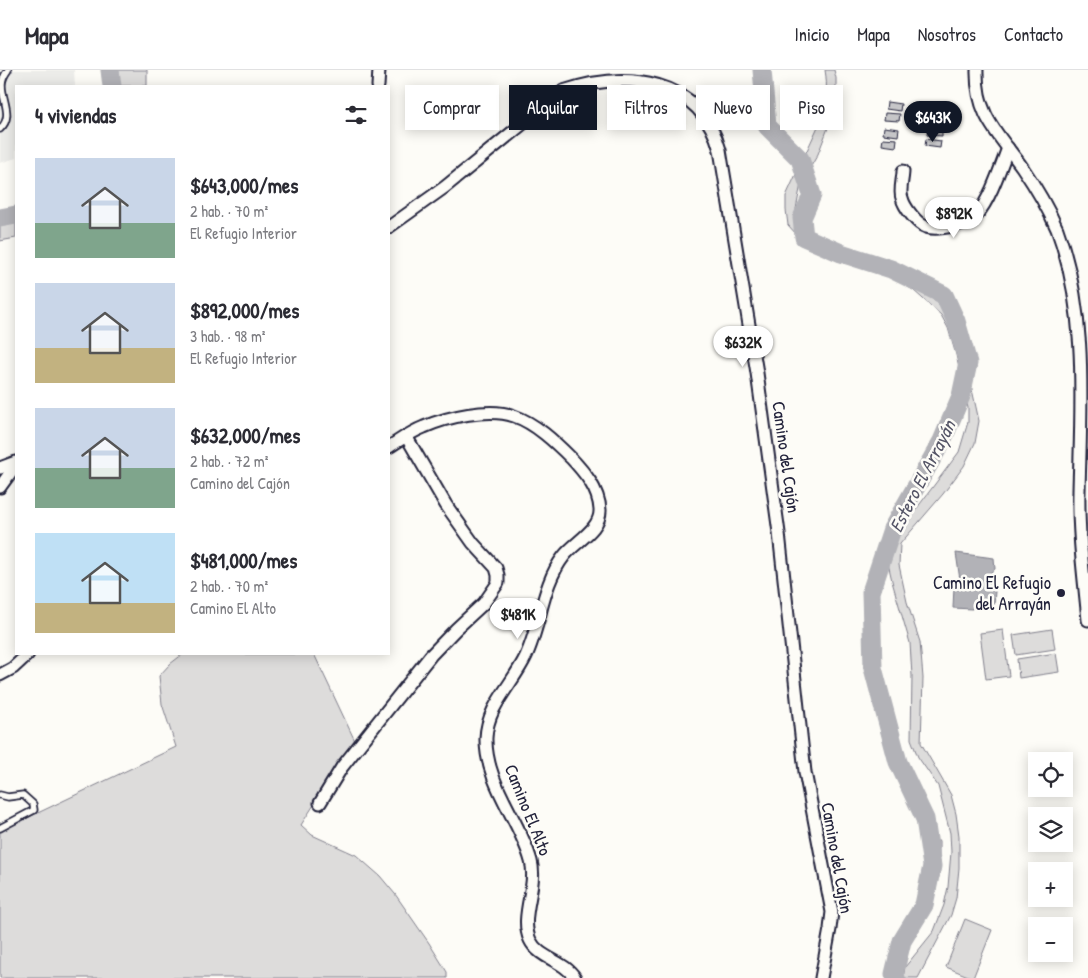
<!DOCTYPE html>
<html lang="es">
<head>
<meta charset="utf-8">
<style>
  :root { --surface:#fff; --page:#f7f7f7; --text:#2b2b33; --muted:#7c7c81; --line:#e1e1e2; --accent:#111827 }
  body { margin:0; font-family:"Patrick Hand",sans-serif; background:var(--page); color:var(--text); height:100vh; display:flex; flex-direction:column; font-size:19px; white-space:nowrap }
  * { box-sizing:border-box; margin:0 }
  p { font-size:16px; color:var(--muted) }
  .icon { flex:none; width:28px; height:28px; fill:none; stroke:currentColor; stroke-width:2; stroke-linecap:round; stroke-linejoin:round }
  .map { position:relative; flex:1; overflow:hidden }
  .panel { position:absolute; left:15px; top:15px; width:375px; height:570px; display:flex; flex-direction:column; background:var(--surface); border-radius:0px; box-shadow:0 2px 12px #0003 }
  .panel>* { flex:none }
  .banner { position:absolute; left:405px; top:15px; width:475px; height:45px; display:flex; gap:10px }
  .tools { position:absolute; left:1028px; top:682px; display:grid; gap:10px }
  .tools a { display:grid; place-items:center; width:45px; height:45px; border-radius:0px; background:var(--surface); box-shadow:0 2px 12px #0003; font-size:25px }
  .price { position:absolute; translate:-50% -42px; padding:0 11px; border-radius:18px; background:#fff; color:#222; font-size:16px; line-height:32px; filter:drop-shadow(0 1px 2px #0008) }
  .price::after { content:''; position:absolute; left:50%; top:30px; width:15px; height:11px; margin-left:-8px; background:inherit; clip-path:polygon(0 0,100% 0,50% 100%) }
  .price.on { background:var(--accent); color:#fff }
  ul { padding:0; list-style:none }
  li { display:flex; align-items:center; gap:15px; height:125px; padding:0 20px }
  li span { display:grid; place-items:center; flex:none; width:140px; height:100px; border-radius:0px; color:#555 }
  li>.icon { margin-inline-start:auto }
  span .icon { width:60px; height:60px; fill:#fffc; stroke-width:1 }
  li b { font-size:21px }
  h2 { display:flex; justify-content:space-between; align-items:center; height:60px; padding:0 20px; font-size:21px }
  .pill { padding:0 18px; border-radius:0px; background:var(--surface); box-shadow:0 2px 12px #0003; font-size:18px; line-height:45px }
  .pill.on { background:var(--accent); color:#fff }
  header { display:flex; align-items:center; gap:30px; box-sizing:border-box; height:70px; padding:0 25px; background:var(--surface); border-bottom:1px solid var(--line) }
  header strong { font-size:24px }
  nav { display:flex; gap:28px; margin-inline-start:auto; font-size:18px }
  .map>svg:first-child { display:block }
  .built { fill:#ecece9 }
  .green { fill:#dddcdb; stroke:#807f8b }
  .water { fill:#b2b2b7; stroke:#787885 }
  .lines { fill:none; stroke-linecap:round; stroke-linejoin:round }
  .river { stroke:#b2b2b7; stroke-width:19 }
  .building { fill:#c6c6c8; stroke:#22223b }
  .lane-casing { stroke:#22223b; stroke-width:9 }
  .street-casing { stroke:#22223b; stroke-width:15 }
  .lane { stroke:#fdfcf7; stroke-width:5.5 }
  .street { stroke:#fdfcf7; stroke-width:11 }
  .poi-dot { fill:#22223b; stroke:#fdfcf7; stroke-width:2 }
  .labels { text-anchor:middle; stroke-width:5; stroke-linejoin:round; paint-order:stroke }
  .street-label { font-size:18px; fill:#22223b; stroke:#fdfcf7 }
  .poi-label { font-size:18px; fill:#22223b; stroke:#fdfcf7; text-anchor:end }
  .water-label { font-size:19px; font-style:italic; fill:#545466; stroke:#fdfcf7 }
</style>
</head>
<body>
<header>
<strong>Mapa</strong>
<nav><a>Inicio</a><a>Mapa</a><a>Nosotros</a><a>Contacto</a></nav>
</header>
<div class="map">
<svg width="1088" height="908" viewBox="0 0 1088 908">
  <rect width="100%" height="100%" fill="#fdfcf7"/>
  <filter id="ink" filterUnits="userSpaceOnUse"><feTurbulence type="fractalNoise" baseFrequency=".02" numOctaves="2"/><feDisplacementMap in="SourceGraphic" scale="10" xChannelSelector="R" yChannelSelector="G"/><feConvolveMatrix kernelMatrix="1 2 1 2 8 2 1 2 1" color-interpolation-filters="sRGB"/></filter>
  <g filter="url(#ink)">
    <polygon class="built" points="0,0 74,0 75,16 16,16 16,88 0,93"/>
    <g class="green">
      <polygon points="107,0 147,0 147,16 110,16"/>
      <path d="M825,0H834L836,8V22L831,50L818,84L801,114L796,139L799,153L803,159L820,174L851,181L874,190L927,220L940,232L954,248L960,265L979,351L975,373L964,396L943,424L900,474L899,495L907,532L920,572L923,608L921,673L951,725L956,744L959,766V798L956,828L951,845L918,908H903L905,897L934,861L944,835L948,817L951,782L950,763L938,716L918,687L911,669L912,606L910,573L893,515L887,489V481L896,466L959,382L968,352V338L956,285L948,258L941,245L913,220L877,199L831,187L806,175L788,155L786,140V126L821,50C826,35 828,16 825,0Z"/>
      <polygon points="16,142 16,168 0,171 0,147"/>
      <polygon points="1052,559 1055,579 1016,585 1013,565"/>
      <polygon points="1003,560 1009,606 986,609 980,563"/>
      <polygon points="1056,583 1059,602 1019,608 1017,589"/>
      <polygon points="183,584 314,584 355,671 301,755 312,765 356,785 380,806 395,824 429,873 447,902 447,908 0,908 0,761 176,677 162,634 159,606 170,594"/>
      <rect x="924" y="771" width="15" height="36"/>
      <polygon points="965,849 992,860 973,908 946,897"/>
    </g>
    <polygon class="water" points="956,483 994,488 995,499 986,506 995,521 994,535 974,533 972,539 953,538 954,516 960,510"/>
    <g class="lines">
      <g class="river">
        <polyline points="110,0 112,16"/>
        <polyline points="762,0 767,56 800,89 812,125 802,148 804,167 841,183 891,199 944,225 956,251 968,293 961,326 942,371 892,459 871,522 873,598 898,692 925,749 932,796 924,835 902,871 894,904 896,908"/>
        <polyline points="0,148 16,145"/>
      </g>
    </g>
    <g class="building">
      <polygon points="887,32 901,34 900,41 886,39"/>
      <polygon points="932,37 946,39 945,46 931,44"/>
      <polygon points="885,43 900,44 899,51 884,50"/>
      <polygon points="884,57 899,59 898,66 883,64"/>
      <polygon points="928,58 942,59 942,66 927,65"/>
      <polygon points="883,68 897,69 896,77 882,75"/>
      <polygon points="926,69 941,71 940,78 925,76"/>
    </g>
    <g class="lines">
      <defs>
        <g id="lane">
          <path d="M0,59C14,46 2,31 2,15C2,10 5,4 8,0"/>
          <polyline points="0,725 8,727 23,725 33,734 34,740 0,758"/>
        </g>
        <g id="street">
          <path d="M977,0C976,46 998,63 1022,97C1035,116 1048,138 1057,159C1088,243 1081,333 1079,421C1078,464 1084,507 1088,550"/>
          <polyline points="378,16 379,0"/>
          <path d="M903,101C903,109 899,121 902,128C904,137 917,154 926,157C939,161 968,154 977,144C990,130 1001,96 1008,78"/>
          <path d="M389,157L445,117L563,21C626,0 700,7 720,80L757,303L779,463L805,702L832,842L830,859L821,908"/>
          <path d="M389,377C400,370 411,362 424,357C447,347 489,337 514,346C535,353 555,372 571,388C584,402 599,419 600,440C601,459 575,472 564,486C542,514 541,554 526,586C513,614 487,636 486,668C485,713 520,750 531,791C538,817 519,846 530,870C539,889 564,890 575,908"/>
          <polyline points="0,398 16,392"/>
          <polyline points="0,417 16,395"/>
          <polyline points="0,605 13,598 28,584"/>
          <polyline points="320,733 342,697 431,585 456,559 484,533 498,513 498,505 496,498 473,473 446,435 406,366"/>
        </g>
      </defs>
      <use href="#lane" class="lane-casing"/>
      <use href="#street" class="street-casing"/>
      <use href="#lane" class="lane"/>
      <use href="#street" class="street"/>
    </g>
  </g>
  <circle class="poi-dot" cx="1061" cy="523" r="5"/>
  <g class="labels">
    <g class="street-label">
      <text transform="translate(786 387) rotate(82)" y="6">Camino del Cajón</text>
      <text transform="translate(528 740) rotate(68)" y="6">Camino El Alto</text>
      <text transform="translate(837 788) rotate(80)" y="6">Camino del Cajón</text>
    </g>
    <g class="poi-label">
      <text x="1051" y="519">Camino El Refugio<tspan x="1051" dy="21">del Arrayán</tspan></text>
    </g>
    <g class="water-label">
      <text transform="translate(922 406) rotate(-63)" y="7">Estero El Arrayán</text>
    </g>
  </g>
</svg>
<div class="tools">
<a><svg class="icon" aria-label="locate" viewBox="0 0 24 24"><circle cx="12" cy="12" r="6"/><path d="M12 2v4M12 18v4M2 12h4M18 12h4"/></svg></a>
<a><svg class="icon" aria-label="layers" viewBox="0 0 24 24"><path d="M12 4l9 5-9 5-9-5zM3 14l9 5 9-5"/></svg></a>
<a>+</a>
<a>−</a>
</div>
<b class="price on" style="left:933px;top:73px">$643K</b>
<b class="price" style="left:954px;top:169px">$892K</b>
<b class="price" style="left:743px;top:298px">$632K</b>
<b class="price" style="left:518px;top:570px">$481K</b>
<div class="banner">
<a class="pill">Comprar</a>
<a class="pill on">Alquilar</a>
<a class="pill">Filtros</a>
<a class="pill">Nuevo</a>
<a class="pill">Piso</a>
</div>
<section class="panel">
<h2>4 viviendas<svg class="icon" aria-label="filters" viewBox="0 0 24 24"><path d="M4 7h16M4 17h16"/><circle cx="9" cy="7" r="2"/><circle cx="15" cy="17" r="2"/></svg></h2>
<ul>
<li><span style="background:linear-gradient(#c9d6e8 65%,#7fa58c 0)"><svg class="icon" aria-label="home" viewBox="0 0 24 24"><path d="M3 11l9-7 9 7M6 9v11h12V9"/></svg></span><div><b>$643,000/mes</b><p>2 hab. · 70 m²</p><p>El Refugio Interior</p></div></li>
<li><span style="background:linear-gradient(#c9d6e8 65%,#c2b280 0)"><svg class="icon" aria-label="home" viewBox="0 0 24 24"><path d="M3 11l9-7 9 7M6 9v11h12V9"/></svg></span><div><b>$892,000/mes</b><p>3 hab. · 98 m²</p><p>El Refugio Interior</p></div></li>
<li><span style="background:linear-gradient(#c9d6e8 60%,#7fa58c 0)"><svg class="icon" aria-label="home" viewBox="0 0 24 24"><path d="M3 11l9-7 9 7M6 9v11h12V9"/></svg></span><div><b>$632,000/mes</b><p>2 hab. · 72 m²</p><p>Camino del Cajón</p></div></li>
<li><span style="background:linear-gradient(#bfe0f5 70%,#c2b280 0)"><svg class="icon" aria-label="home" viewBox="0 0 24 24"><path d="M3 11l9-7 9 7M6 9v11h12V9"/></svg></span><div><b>$481,000/mes</b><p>2 hab. · 70 m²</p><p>Camino El Alto</p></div></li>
</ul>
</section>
</div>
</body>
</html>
